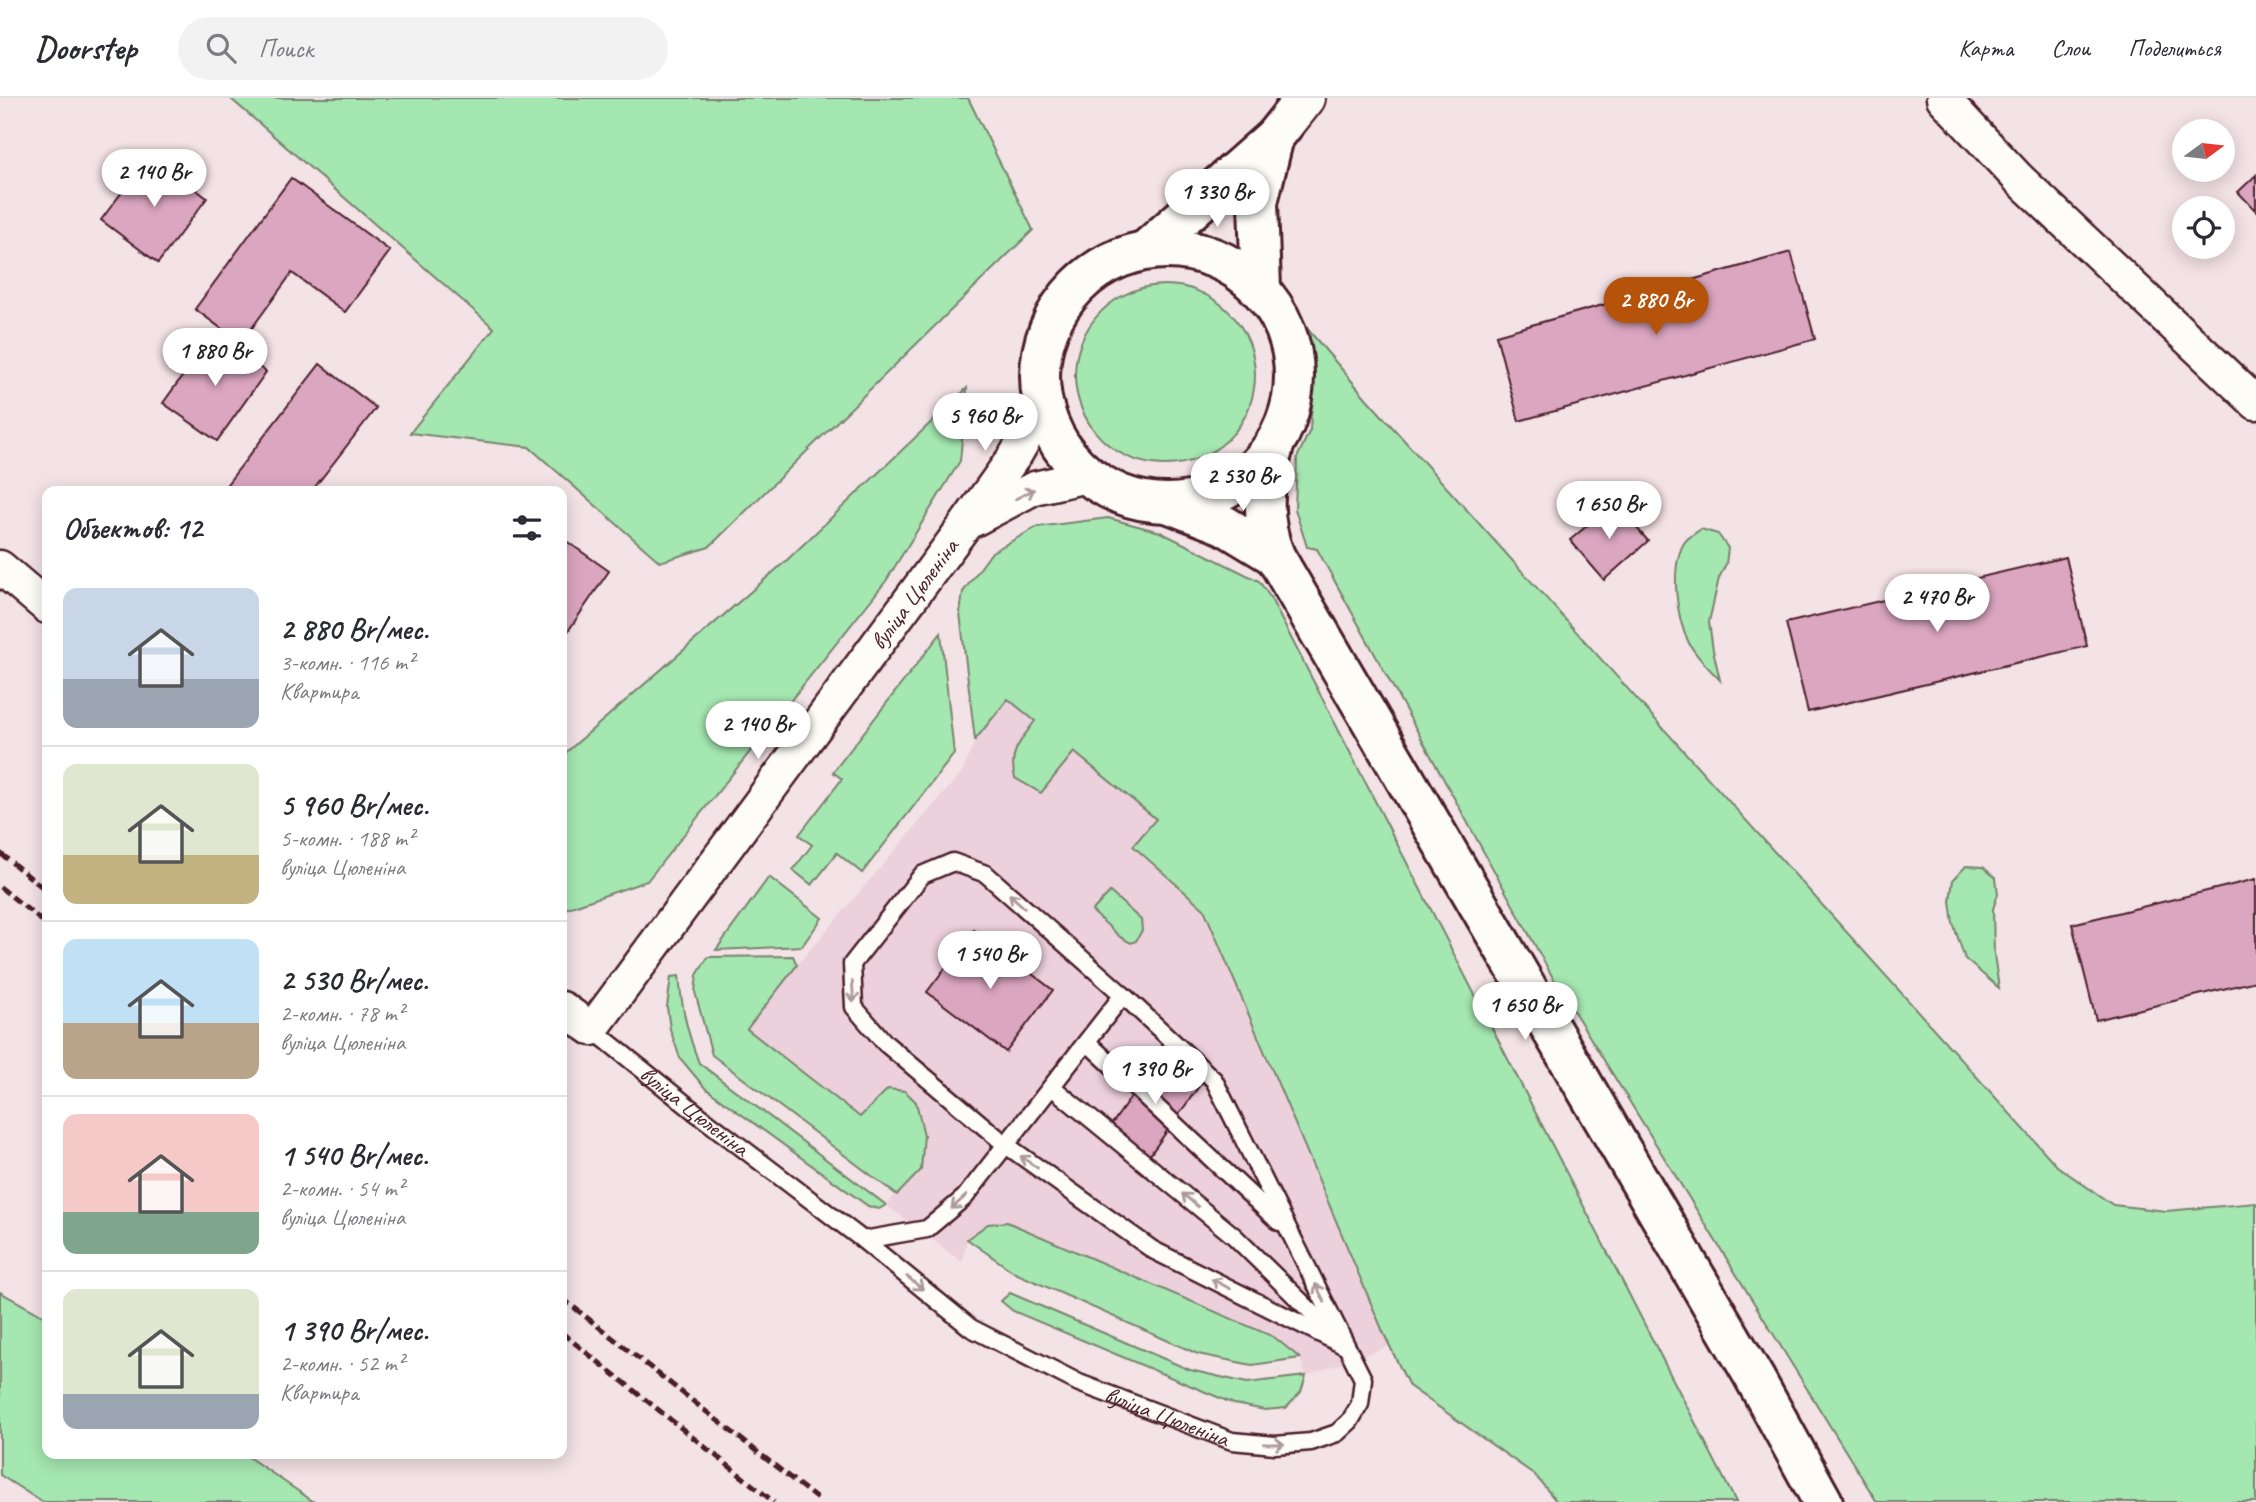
<!DOCTYPE html>
<html lang="ru">
<head>
<meta charset="utf-8">
<style>
  :root { --surface:#fff; --page:#f2f2f3; --text:#2b2b33; --muted:#7c7c81; --line:#e1e1e2; --accent:#b45309 }
  body { margin:0; font-family:Caveat,sans-serif; background:var(--page); color:var(--text); height:100vh; display:flex; flex-direction:column; font-size:26px; white-space:nowrap }
  * { box-sizing:border-box; margin:0 }
  p { font-size:23px; color:var(--muted) }
  .icon { flex:none; width:38px; height:38px; fill:none; stroke:currentColor; stroke-width:2; stroke-linecap:round; stroke-linejoin:round }
  .map { position:relative; flex:1; overflow:hidden }
  .details { position:absolute; left:42px; top:388px; width:525px; height:973px; display:flex; flex-direction:column; background:var(--surface); border-radius:14px; box-shadow:0 4px 18px #0003 }
  .details>* { flex:none }
  .needle { width:46px; rotate:75deg }
  .tools { position:absolute; left:2172px; top:21px; display:grid; gap:14px }
  .tools a { display:grid; place-items:center; width:63px; height:63px; border-radius:50%; background:var(--surface); box-shadow:0 4px 18px #0003; font-size:35px }
  .price { position:absolute; translate:-50% -60px; padding:0 16px; border-radius:24px; background:#fff; color:#222; font-size:23px; line-height:46px; filter:drop-shadow(0 2px 4px #0008) }
  .price::after { content:''; position:absolute; left:50%; top:42px; width:21px; height:16px; margin-left:-10px; background:inherit; clip-path:polygon(0 0,100% 0,50% 100%) }
  .price.active { background:var(--accent); color:#fff }
  ul { padding:0; list-style:none }
  li { display:flex; align-items:center; gap:21px; height:175px; padding:0 21px }
  li+li { border-top:2px solid var(--line) }
  li span { display:grid; place-items:center; flex:none; width:196px; height:140px; border-radius:14px; color:#555 }
  li>.icon { margin-inline-start:auto }
  span .icon { width:84px; height:84px; fill:#fffc; stroke-width:1 }
  li b { font-size:30px }
  h2 { display:flex; justify-content:space-between; align-items:center; height:84px; padding:0 21px; font-size:30px }
  header { display:flex; align-items:center; gap:42px; box-sizing:border-box; height:98px; padding:0 35px; background:var(--surface); border-bottom:2px solid var(--line) }
  header strong { font-size:33px }
  nav { display:flex; gap:38px; margin-inline-start:auto; font-size:24px }
  .search { width:490px; height:63px; background:var(--page); display:flex; align-items:center; gap:18px; box-sizing:border-box; padding:0 24px; border-radius:38px; color:var(--muted); font-size:26px }
  .map>svg:first-child { display:block }
  .built { fill:#ecd0db }
  .green { fill:#a5e7b1; stroke:#78836e; stroke-width:2 }
  .building { fill:#dba6c0; stroke:#4a1f2b; stroke-width:2 }
  .lines { fill:none; stroke-linecap:round; stroke-linejoin:round }
  .lane-casing { stroke:#4a1f2b; stroke-width:21 }
  .street-casing { stroke:#4a1f2b; stroke-width:37 }
  .secondary-casing { stroke:#4a1f2b; stroke-width:44 }
  .lane { stroke:#fdfcf7; stroke-width:16 }
  .street { stroke:#fdfcf7; stroke-width:32 }
  .secondary { stroke:#fdfcf7; stroke-width:38 }
  .rail { stroke:#4a1f2b; stroke-width:5; stroke-dasharray:10 5; stroke-linecap:butt }
  .oneway { stroke:#ac999b }
  .labels { text-anchor:middle; stroke-width:5; stroke-linejoin:round; paint-order:stroke }
  .street-label { font-size:24px; fill:#4a1f2b; stroke:#fdfcf7 }
</style>
</head>
<body>
<header>
<strong>Doorstep</strong>
<div class="search"><svg class="icon" aria-label="search" viewBox="0 0 24 24"><circle cx="10" cy="10" r="6"/><path d="M15 15l6 6"/></svg>Поиск</div>
<nav><a>Карта</a><a>Слои</a><a>Поделиться</a></nav>
</header>
<div class="map">
<svg width="2256" height="1404" viewBox="0 0 2256 1404">
  <rect width="100%" height="100%" fill="#f3e2e6"/>
  <filter id="ink" filterUnits="userSpaceOnUse"><feTurbulence type="fractalNoise" baseFrequency=".0143" numOctaves="2"/><feDisplacementMap in="SourceGraphic" scale="14" xChannelSelector="R" yChannelSelector="G"/><feConvolveMatrix kernelMatrix="1 2 1 2 8 2 1 2 1" color-interpolation-filters="sRGB"/></filter>
  <g filter="url(#ink)">
    <polygon class="built" points="1008,601 1156,721 1133,748 1204,811 1389,1248 1306,1278 1300,1260 1274,1239 1007,1124 988,1126 967,1141 962,1164 886,1107 920,1071 860,1019 747,931 797,867 963,673 975,642"/>
    <g class="green">
      <polygon points="230,0 968,0 1033,132 709,449 660,464 529,349 410,335 494,230"/>
      <circle cx="1165" cy="277" r="90"/>
      <polygon points="1305,228 1367,301 2057,1068 2113,1107 2166,1113 2256,1105 2256,1404 1877,1404 1552,878 1317,451 1307,449 1295,411 1297,360 1310,332 1314,272"/>
      <polygon points="967,290 960,363 886,483 647,783 562,812 562,658 786,463"/>
      <path d="M1108,420L1160,434L1259,483L1270,499L1736,1404H1557L1535,1377L1409,1288L1384,1236L1204,811L1133,748L1156,721L1074,654L1041,695L1015,680C1008,654 1021,642 1035,623L1008,601L975,642L960,515L963,494L992,454L1037,429Z"/>
      <path d="M1701,431L1718,436L1728,450L1726,466L1719,480L1709,524L1713,552L1720,582C1710,571 1696,559 1689,545C1676,520 1670,469 1684,445C1688,439 1696,435 1701,431Z"/>
      <polygon points="941,535 954,656 862,775 837,755 812,787 793,772 812,747 799,737 842,681 833,674"/>
      <polygon points="1966,768 1983,769 1996,780 1998,796 1993,811 1994,857 1999,890 1965,861 1953,825 1950,803 1953,782"/>
      <polygon points="769,779 822,820 802,848 716,852"/>
      <polygon points="1110,794 1141,822 1142,832 1136,843 1131,845 1120,839 1092,813"/>
      <polygon points="793,858 797,867 747,931 860,1019 888,991 905,993 916,1004 924,1037 921,1072 897,1097 712,957 695,894 697,877 708,859"/>
      <path d="M679,878C682,911 687,934 699,965L886,1107L879,1111L868,1108L705,990L680,960L670,931L667,909L671,879Z"/>
      <polygon points="1007,1124 1274,1239 1300,1260 1252,1267 1198,1256 1015,1175 967,1141 988,1126"/>
      <polygon points="0,1194 47,1220 47,1356 244,1356 314,1404 42,1404 0,1377"/>
      <polygon points="1010,1195 1190,1272 1247,1285 1306,1278 1301,1294 1286,1310 1265,1312 1234,1306 1013,1213 1001,1203"/>
    </g>
    <g class="building">
      <polygon points="150,57 207,100 158,165 101,122"/>
      <polygon points="2256,77 2256,113 2238,94"/>
      <polygon points="291,80 390,153 345,214 292,175 241,245 195,211"/>
      <polygon points="1791,154 1815,241 1519,323 1496,237"/>
      <polygon points="213,236 266,274 217,343 163,305"/>
      <polygon points="320,266 376,310 311,394 221,394"/>
      <polygon points="1615,404 1648,443 1604,482 1570,442"/>
      <polygon points="562,440 609,473 562,542"/>
      <polygon points="2066,459 2087,548 1808,614 1786,525"/>
      <polygon points="2256,781 2256,883 2096,922 2072,826"/>
      <polygon points="974,832 1053,892 1006,954 927,894"/>
      <polygon points="1162,955 1202,984 1147,1061 1107,1033"/>
    </g>
    <g class="lines">
      <defs>
        <g id="lane">
          <path id="s1" d="M592,931L699,1017L863,1142L971,1230L1079,1285L1232,1343L1275,1347L1311,1344L1337,1335L1350,1323L1360,1306L1363,1281L1347,1249L1214,982L1123,897L986,776L953,764L922,777L852,866L854,909L885,945L1006,1047L1153,1152L1347,1249"/>
          <polyline points="1087,944 1279,1124"/>
          <polyline points="1052,989 1234,1138 1336,1238"/>
          <polyline points="863,1142 927,1131 965,1099 1123,897"/>
        </g>
        <g id="street">
          <polyline points="1943,0 2018,80 2256,305"/>
          <polyline points="974,422 1034,390 1088,378"/>
          <polyline points="0,469 47,509"/>
          <path id="s2" d="M562,910L592,931L966,426L1016,356L1043,309"/>
        </g>
        <g id="secondary">
          <circle cx="1167" cy="278" r="127"/>
          <polyline points="1146,152 1274,39 1305,0"/>
          <polyline points="1261,191 1258,104 1274,39"/>
          <path d="M1274,348C1263,386 1260,421 1275,458L1754,1279L1823,1404"/>
          <polyline points="1170,406 1224,427 1275,458"/>
        </g>
      </defs>
      <use href="#lane" class="lane-casing"/>
      <use href="#street" class="street-casing"/>
      <use href="#secondary" class="secondary-casing"/>
      <use href="#lane" class="lane"/>
      <use href="#street" class="street"/>
      <use href="#secondary" class="secondary"/>
      <g class="rail">
        <polyline points="0,755 47,793"/>
        <polyline points="0,789 47,827"/>
        <polyline points="562,1200 821,1404"/>
        <polyline points="562,1235 774,1404"/>
      </g>
    </g>
    <defs><path id="oneway-shaft" d="M-6 0H5M1.5-3L5.5 0L1.5 3" fill="none" stroke-width="1.6" stroke-linecap="round" stroke-linejoin="round" transform="scale(1.75)"/></defs>
    <g class="oneway">
      <use href="#oneway-shaft" transform="translate(1025 396) rotate(-27)"/>
      <use href="#oneway-shaft" transform="translate(1017 803) rotate(-138)"/>
      <use href="#oneway-shaft" transform="translate(853 894) rotate(86)"/>
      <use href="#oneway-shaft" transform="translate(1029 1064) rotate(-145)"/>
      <use href="#oneway-shaft" transform="translate(1190 1102) rotate(-140)"/>
      <use href="#oneway-shaft" transform="translate(959 1104) rotate(138)"/>
      <use href="#oneway-shaft" transform="translate(915 1185) rotate(39)"/>
      <use href="#oneway-shaft" transform="translate(1221 1186) rotate(-153)"/>
      <use href="#oneway-shaft" transform="translate(1320 1195) rotate(-117)"/>
      <use href="#oneway-shaft" transform="translate(1274 1346) rotate(1)"/>
    </g>
  </g>
  <g class="labels">
    <g class="street-label">
      <text dy="8" stroke="none"><textPath href="#s2" startOffset="578">вуліца Цюленіна</textPath></text>
      <text dy="8" stroke="none"><textPath href="#s1" startOffset="131">вуліца Цюленіна</textPath></text>
      <text dy="8" stroke="none"><textPath href="#s1" startOffset="698">вуліца Цюленіна</textPath></text>
    </g>
  </g>
</svg>
<div class="tools">
<a><svg class="needle" viewBox="-14 -14 28 28"><path d="M0-13l5 13h-10z" fill="#e53935"/><path d="M0 13l5-13h-10z" fill="#7c7c81"/></svg></a>
<a><svg class="icon" aria-label="locate" viewBox="0 0 24 24"><circle cx="12" cy="12" r="6"/><path d="M12 2v4M12 18v4M2 12h4M18 12h4"/></svg></a>
</div>
<b class="price" style="left:154px;top:111px">2 140 Br</b>
<b class="price" style="left:1217px;top:131px">1 330 Br</b>
<b class="price active" style="left:1656px;top:239px">2 880 Br</b>
<b class="price" style="left:215px;top:290px">1 880 Br</b>
<b class="price" style="left:985px;top:355px">5 960 Br</b>
<b class="price" style="left:1243px;top:415px">2 530 Br</b>
<b class="price" style="left:1609px;top:443px">1 650 Br</b>
<b class="price" style="left:1937px;top:536px">2 470 Br</b>
<b class="price" style="left:758px;top:663px">2 140 Br</b>
<b class="price" style="left:990px;top:893px">1 540 Br</b>
<b class="price" style="left:1525px;top:944px">1 650 Br</b>
<b class="price" style="left:1155px;top:1008px">1 390 Br</b>
<section class="details">
<h2>Объектов: 12<svg class="icon" aria-label="filters" viewBox="0 0 24 24"><path d="M4 7h16M4 17h16"/><circle cx="9" cy="7" r="2"/><circle cx="15" cy="17" r="2"/></svg></h2>
<ul>
<li><span style="background:linear-gradient(#c9d6e8 65%,#9aa5b1 0)"><svg class="icon" aria-label="home" viewBox="0 0 24 24"><path d="M3 11l9-7 9 7M6 9v11h12V9"/></svg></span><div><b>2 880 Br/мес.</b><p>3-комн. · 116 m²</p><p>Квартира</p></div></li>
<li><span style="background:linear-gradient(#dfe7d0 65%,#c2b280 0)"><svg class="icon" aria-label="home" viewBox="0 0 24 24"><path d="M3 11l9-7 9 7M6 9v11h12V9"/></svg></span><div><b>5 960 Br/мес.</b><p>5-комн. · 188 m²</p><p>вуліца Цюленіна</p></div></li>
<li><span style="background:linear-gradient(#bfe0f5 60%,#b9a48a 0)"><svg class="icon" aria-label="home" viewBox="0 0 24 24"><path d="M3 11l9-7 9 7M6 9v11h12V9"/></svg></span><div><b>2 530 Br/мес.</b><p>2-комн. · 78 m²</p><p>вуліца Цюленіна</p></div></li>
<li><span style="background:linear-gradient(#f6c9c9 70%,#7fa58c 0)"><svg class="icon" aria-label="home" viewBox="0 0 24 24"><path d="M3 11l9-7 9 7M6 9v11h12V9"/></svg></span><div><b>1 540 Br/мес.</b><p>2-комн. · 54 m²</p><p>вуліца Цюленіна</p></div></li>
<li><span style="background:linear-gradient(#dfe7d0 75%,#9aa5b1 0)"><svg class="icon" aria-label="home" viewBox="0 0 24 24"><path d="M3 11l9-7 9 7M6 9v11h12V9"/></svg></span><div><b>1 390 Br/мес.</b><p>2-комн. · 52 m²</p><p>Квартира</p></div></li>
</ul>
</section>
</div>
</body>
</html>
